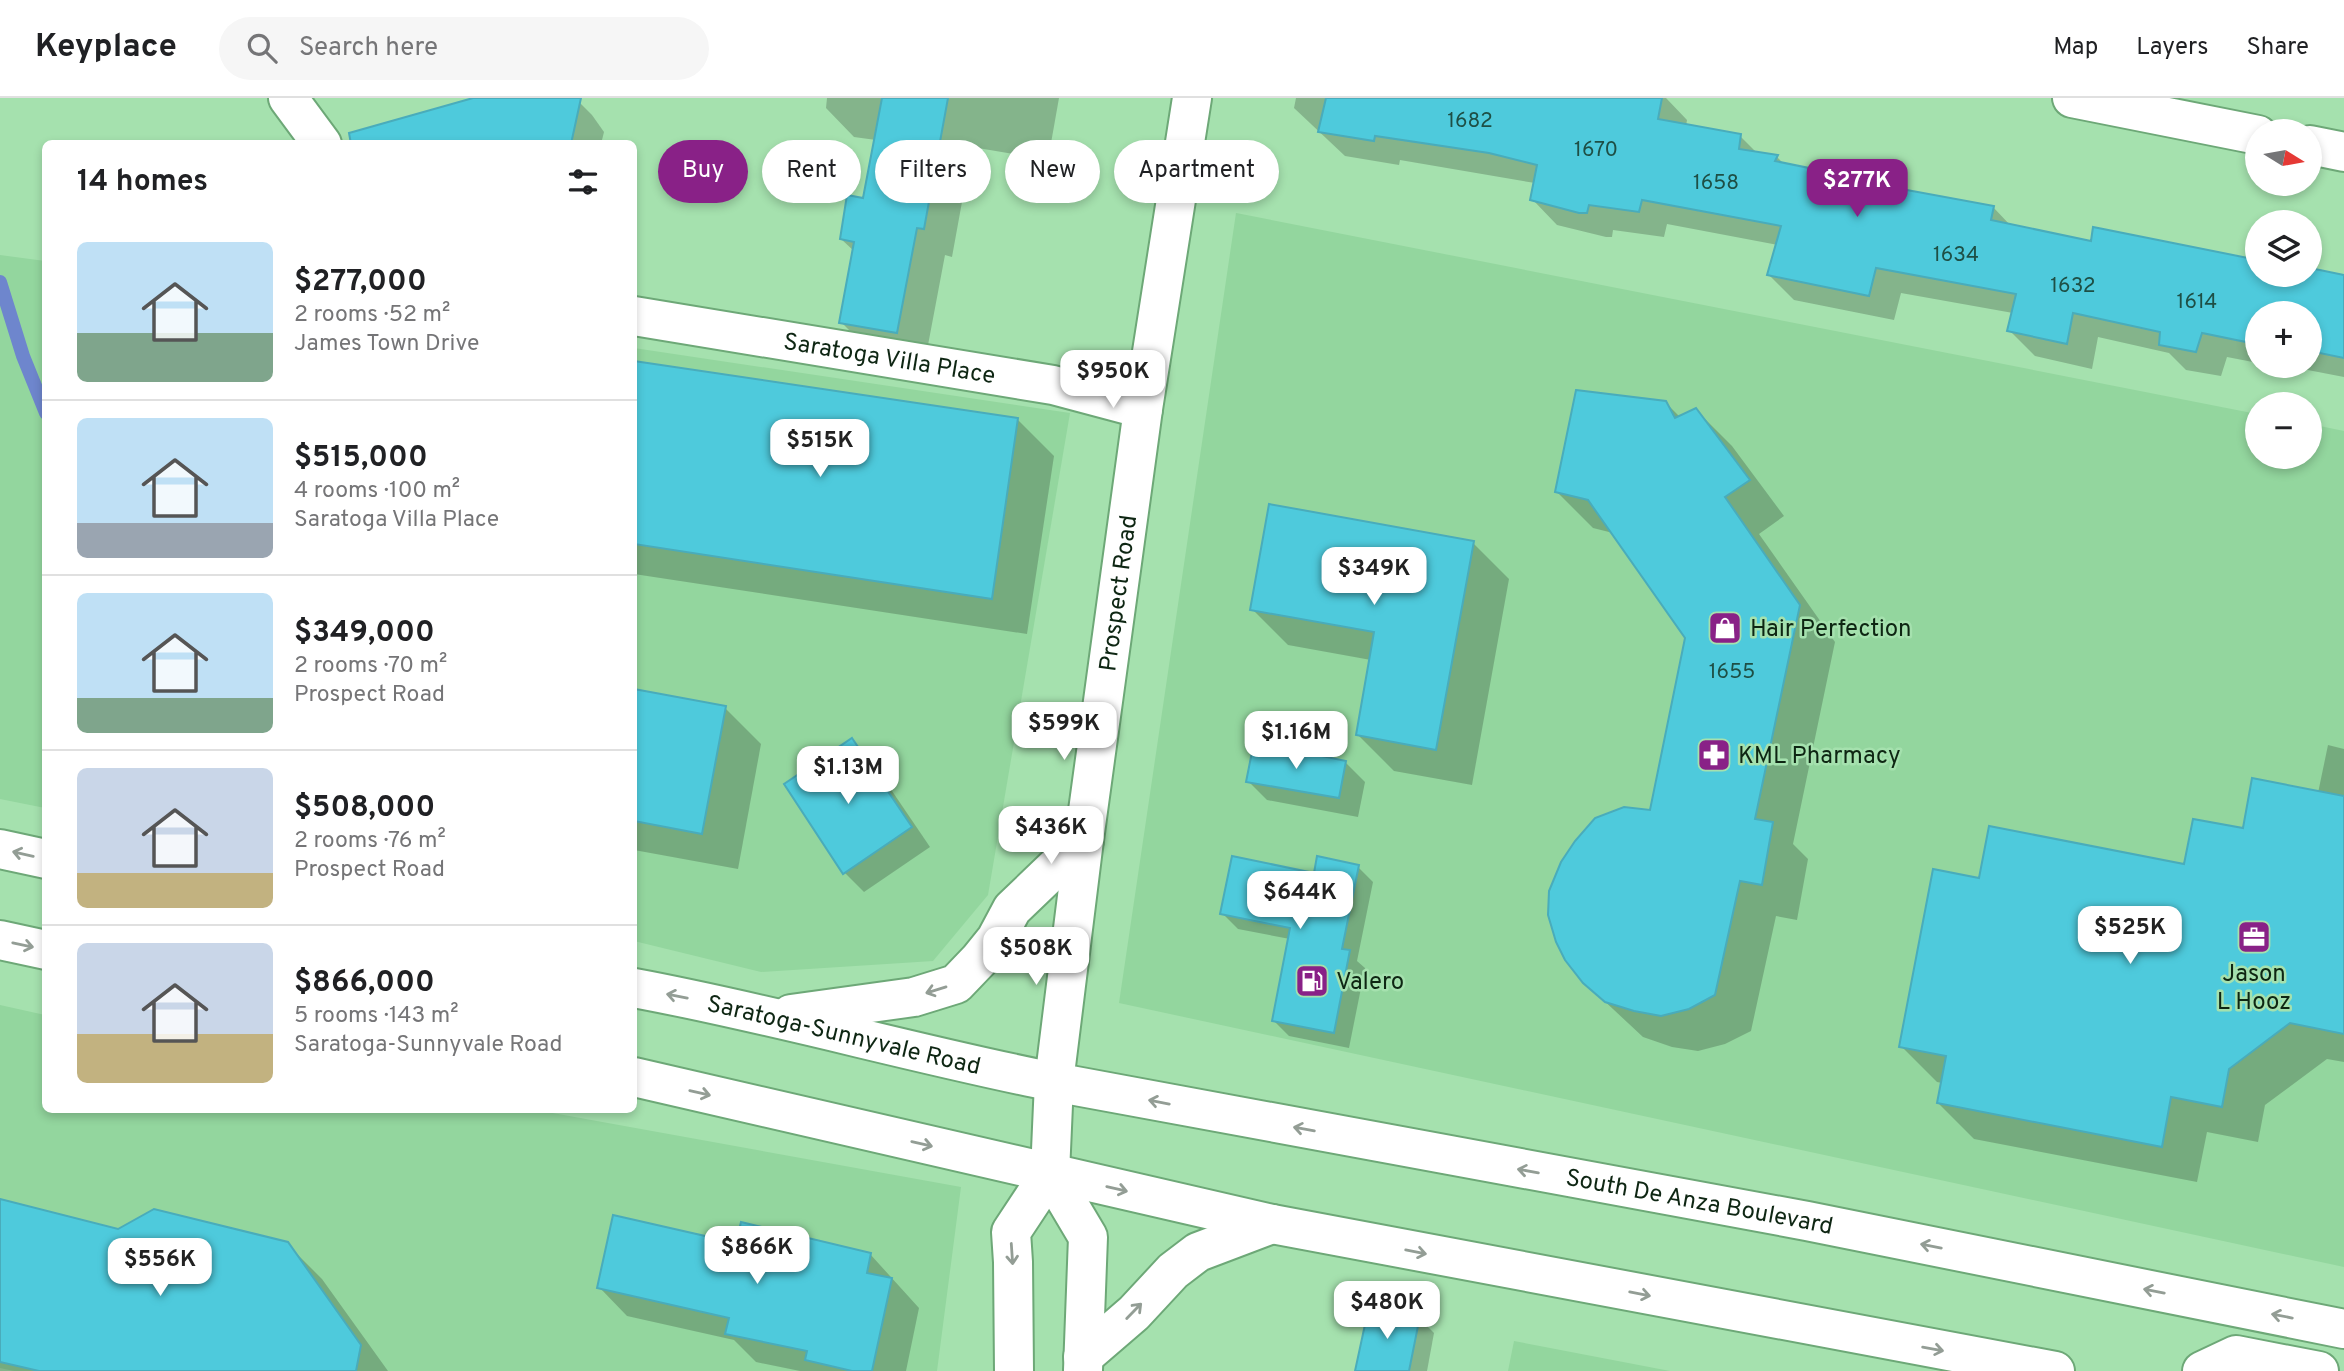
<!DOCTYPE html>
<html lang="en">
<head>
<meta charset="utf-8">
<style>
  :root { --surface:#fff; --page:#f6f6f6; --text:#202124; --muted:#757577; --line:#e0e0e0; --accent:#892187 }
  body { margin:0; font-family:Overpass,sans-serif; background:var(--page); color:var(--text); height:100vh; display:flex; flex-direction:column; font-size:26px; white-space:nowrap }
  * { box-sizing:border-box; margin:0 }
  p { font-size:23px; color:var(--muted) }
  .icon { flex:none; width:38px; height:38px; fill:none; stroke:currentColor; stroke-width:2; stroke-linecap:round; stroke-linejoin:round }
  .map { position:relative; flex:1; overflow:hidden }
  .details { position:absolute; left:42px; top:42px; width:595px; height:973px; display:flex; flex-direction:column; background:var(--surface); border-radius:10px; box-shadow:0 4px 10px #0003 }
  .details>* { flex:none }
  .top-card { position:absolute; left:658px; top:42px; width:665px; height:63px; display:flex; gap:14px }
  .needle { width:46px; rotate:101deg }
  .tools { position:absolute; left:2245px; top:21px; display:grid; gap:14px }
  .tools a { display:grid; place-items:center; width:77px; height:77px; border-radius:50%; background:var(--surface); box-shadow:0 4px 10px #0003; font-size:35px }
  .price { position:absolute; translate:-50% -60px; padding:0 16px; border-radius:14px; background:#fff; color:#222; font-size:23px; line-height:46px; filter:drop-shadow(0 2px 4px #0008) }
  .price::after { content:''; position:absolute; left:50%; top:42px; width:21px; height:16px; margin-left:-10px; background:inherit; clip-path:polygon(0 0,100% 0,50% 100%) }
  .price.on { background:var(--accent); color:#fff }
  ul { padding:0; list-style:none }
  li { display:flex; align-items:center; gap:21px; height:175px; padding:0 35px }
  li+li { border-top:2px solid var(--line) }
  li span { display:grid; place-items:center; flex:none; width:196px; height:140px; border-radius:10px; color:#555 }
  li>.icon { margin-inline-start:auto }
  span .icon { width:84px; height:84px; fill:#fffc; stroke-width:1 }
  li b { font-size:30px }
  h2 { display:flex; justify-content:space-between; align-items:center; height:84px; padding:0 35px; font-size:30px }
  .tag { padding:0 24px; border-radius:32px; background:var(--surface); box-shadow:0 4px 10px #0003; font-size:24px; line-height:63px }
  .tag.on { background:var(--accent); color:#fff }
  header { display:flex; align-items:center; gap:42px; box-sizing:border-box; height:98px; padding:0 35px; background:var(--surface); border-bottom:2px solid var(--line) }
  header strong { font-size:33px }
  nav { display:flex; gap:38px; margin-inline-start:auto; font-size:24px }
  .search { width:490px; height:63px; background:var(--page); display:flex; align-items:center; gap:18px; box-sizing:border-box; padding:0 24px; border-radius:38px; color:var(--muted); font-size:26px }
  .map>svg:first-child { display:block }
  .built { fill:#93d69e }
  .shadow { fill:#0003 }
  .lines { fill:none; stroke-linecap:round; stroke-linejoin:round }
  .stream { stroke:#6e86cd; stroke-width:14 }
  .building { fill:#4ecadc; stroke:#49acbb; stroke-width:2 }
  .minor-casing { stroke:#6da877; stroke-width:42 }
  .major-casing { stroke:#6da877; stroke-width:42 }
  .minor { stroke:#fff; stroke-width:38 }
  .major { stroke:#fff; stroke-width:38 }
  .oneway { stroke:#939d95 }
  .labels { text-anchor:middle; stroke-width:5; stroke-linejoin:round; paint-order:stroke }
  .number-label { font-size:21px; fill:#1e4f45 }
  .street-label { font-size:24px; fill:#0e2613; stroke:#a5e1ae }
  .poi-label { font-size:24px; fill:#0e2613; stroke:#a5e1ae; text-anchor:start }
</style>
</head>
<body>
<header>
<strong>Keyplace</strong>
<div class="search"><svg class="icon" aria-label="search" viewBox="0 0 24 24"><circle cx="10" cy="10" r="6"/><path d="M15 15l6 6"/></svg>Search here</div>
<nav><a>Map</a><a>Layers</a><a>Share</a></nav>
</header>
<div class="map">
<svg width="2344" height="1273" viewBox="0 0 2344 1273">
  <rect width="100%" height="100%" fill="#a5e1ae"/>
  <g class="built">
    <polygon points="1236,115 2257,316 2258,359 2310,359 2310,326 2344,333 2344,1169 1119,905"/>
    <polygon points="0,157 45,163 45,710 0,701"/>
    <polygon points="634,250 1070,315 988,797 933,863 761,874 634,843"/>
    <polygon points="0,907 45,917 46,1012 536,1012 961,1089 937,1273 14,1273 0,1270"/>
    <polygon points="1514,1243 1670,1273 1508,1273"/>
  </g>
  <g class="shadow">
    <polygon points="479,0 575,0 592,17 604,34 601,46 417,46"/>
    <polygon points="827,0 1059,0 1048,62 972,49 952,159 945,157 925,263 869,252 841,224 854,153 841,141 864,102 876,42 854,39 826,10"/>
    <polygon points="1296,0 1666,0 1687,22 1686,28 1740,38 1758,56 1777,59 1785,67 1898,92 1993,109 2011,128 2299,184 2301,177 2310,177 2310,172 2344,178 2344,279 2287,268 2310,268 2310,215 2258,215 2258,265 2227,259 2221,278 2186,272 2169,255 2098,239 2092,271 2035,258 2009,232 2013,215 1901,195 1894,222 1794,202 1769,177 1778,147 1667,126 1664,139 1613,132 1612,139 1606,139 1557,127 1532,101 1535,85 1400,62 1399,67 1345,58 1294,10"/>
    <polygon points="634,265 1018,322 1054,358 1027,536 634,476"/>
    <polygon points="1666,305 1680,319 1696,312 1732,348 1784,418 1759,436 1835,544 1793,746 1808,761 1797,822 1776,818 1751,933 1725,946 1698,953 1672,949 1643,939 1584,884 1652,713 1687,540 1613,435 1593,430 1557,394"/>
    <polygon points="1473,445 1509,481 1472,687 1394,673 1358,637 1371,562 1288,547 1252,511"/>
    <polygon points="634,592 725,610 761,646 738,771 634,752"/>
    <polygon points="851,643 871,662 930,749 864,794 845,775"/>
    <polygon points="2328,647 2344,651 2344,964 2327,961 2265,1007 2258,1044 2207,1034 2197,1084 1974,1041 1938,1005 1942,985 1937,984 1901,948 1980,782 2185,768 2244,732 2318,695"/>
    <polygon points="1345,664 1365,684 1358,719 1267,702 1248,683"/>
    <polygon points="1358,769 1373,784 1357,863 1365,870 1349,950 1289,938 1274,923 1290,841 1238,831 1222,815 1315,777"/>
    <polygon points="0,1103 118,1133 287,1146 322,1181 388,1273 0,1273"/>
    <polygon points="737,1147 870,1156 919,1210 906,1273 800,1273 756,1264 734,1242 627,1218 599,1189"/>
    <polygon points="1419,1220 1434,1235 1427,1273 1357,1273"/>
  </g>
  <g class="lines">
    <polyline class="stream" points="0,184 23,258 46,315"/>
  </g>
  <g class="building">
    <polygon points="473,0 581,0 571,46 351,46 349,35"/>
    <polygon points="882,0 948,0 924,131 917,130 897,235 839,225 854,144 840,141 847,97 863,100"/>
    <polygon points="1326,0 1662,0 1658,21 1741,36 1739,51 1778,57 1775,63 1897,88 1896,90 1994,108 1991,122 2091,143 2093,129 2258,162 2258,177 2310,177 2310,170 2344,177 2344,260 2310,253 2310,215 2258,215 2258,243 2247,240 2246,244 2202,235 2196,254 2159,247 2160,234 2073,215 2067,246 2007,233 2016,196 1876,170 1869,198 1767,177 1781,128 1642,102 1639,114 1589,107 1587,115 1579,115 1530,102 1537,67 1489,55 1375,38 1374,43 1318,34"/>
    <polygon points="634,263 1018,320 992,501 634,446"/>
    <polygon points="1576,292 1666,303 1675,320 1696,310 1750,382 1725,399 1800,507 1755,721 1773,724 1762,787 1740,783 1715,897 1689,911 1661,918 1634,913 1605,904 1583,885 1565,862 1556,844 1548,817 1549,793 1561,764 1575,743 1595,720 1624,709 1650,712 1685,540 1588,402 1555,394"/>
    <polygon points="1269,406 1474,443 1436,652 1356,637 1374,534 1250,512"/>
    <polygon points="634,591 726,608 702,736 634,723"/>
    <polygon points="852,640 912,729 843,776 784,686"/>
    <polygon points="1254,644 1346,663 1339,700 1246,684"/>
    <polygon points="2252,680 2344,698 2344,936 2290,925 2229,971 2222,1009 2171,999 2162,1049 1937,1005 1946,958 1899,949 1933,771 1979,780 1989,728 2184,766 2193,721 2243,730"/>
    <polygon points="1232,758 1314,775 1317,758 1359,767 1342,851 1350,852 1334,935 1272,923 1290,830 1220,816"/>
    <polygon points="0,1101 118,1131 154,1111 288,1144 361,1247 356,1273 39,1273 0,1264"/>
    <polygon points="613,1117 736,1145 741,1124 871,1155 867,1175 892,1180 872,1273 852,1273 805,1262 807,1253 725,1236 729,1220 597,1190"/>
    <polygon points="1369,1208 1420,1218 1409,1273 1355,1273"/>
  </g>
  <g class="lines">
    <defs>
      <g id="minor">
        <polyline points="288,0 322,46"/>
        <polyline points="2072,0 2258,37"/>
        <polyline points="2310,47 2344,54"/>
        <path id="s1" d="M634,218L1053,287L1143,311"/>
      </g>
      <g id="major">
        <polyline points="0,751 46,761"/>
        <polyline points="0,842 46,852"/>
        <path id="s2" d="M634,890C775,916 913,956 1054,984L1807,1123L2344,1231"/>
        <polyline points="791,916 914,899 956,886 979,862 996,841 1012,811 1084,742"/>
        <polyline points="634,979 1272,1126 2055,1273"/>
        <polyline points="1050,1075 1088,1139 1083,1272"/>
        <polyline points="1083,1259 1134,1215 1173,1173 1198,1154 1272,1126"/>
        <path id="s3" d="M1014,1273L1013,1164L1011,1134L1050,1075L1054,984L1084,742L1143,311L1192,0"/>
        <polyline points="2202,1273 2236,1257 2319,1273"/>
      </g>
    </defs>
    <use href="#minor" class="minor-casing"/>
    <use href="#major" class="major-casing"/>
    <use href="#minor" class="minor"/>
    <use href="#major" class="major"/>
  </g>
  <defs><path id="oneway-shaft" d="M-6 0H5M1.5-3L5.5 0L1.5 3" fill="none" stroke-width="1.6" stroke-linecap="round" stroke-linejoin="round" transform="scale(1.75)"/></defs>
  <g class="oneway">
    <use href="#oneway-shaft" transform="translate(23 756) rotate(-167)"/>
    <use href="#oneway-shaft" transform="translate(23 847) rotate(12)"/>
    <use href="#oneway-shaft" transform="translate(936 892) rotate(163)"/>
    <use href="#oneway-shaft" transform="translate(677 898) rotate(-169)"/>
    <use href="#oneway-shaft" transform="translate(700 995) rotate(13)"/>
    <use href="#oneway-shaft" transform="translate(1159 1004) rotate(-169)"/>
    <use href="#oneway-shaft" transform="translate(1304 1031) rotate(-170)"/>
    <use href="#oneway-shaft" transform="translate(922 1046) rotate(13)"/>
    <use href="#oneway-shaft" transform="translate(1528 1073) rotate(-170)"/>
    <use href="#oneway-shaft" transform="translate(1117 1091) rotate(13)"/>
    <use href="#oneway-shaft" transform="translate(1931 1148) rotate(-169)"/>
    <use href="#oneway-shaft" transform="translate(1416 1154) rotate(11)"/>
    <use href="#oneway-shaft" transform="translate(1012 1156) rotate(86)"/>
    <use href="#oneway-shaft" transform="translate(2154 1193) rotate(-169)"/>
    <use href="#oneway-shaft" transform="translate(1640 1196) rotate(11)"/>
    <use href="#oneway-shaft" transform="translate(1134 1213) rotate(-46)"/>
    <use href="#oneway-shaft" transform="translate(2282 1218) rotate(-169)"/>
    <use href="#oneway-shaft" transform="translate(1933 1251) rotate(10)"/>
  </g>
  <defs>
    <symbol id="shop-square" viewBox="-11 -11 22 22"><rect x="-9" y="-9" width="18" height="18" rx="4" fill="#892187" stroke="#a5e1ae"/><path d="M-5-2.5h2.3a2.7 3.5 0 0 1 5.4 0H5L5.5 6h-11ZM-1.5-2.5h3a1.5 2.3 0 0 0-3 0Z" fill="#fff"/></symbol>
    <symbol id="pharmacy-square" viewBox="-11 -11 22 22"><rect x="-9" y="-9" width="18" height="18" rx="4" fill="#892187" stroke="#a5e1ae"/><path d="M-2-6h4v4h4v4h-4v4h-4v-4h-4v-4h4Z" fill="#fff"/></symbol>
    <symbol id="office-square" viewBox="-11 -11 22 22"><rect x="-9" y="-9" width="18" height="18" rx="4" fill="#892187" stroke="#a5e1ae"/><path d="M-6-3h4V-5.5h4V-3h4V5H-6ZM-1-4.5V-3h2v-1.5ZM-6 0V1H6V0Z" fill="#fff"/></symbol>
    <symbol id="fuel-square" viewBox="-11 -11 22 22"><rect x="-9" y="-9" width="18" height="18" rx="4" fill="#892187" stroke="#a5e1ae"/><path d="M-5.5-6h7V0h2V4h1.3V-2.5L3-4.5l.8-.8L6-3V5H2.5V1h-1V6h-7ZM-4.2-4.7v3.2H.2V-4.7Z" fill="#fff"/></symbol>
  </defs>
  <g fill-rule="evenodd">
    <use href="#shop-square" x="1706" y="511" width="38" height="38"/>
    <use href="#pharmacy-square" x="1695" y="638" width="38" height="38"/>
    <use href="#office-square" x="2235" y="820" width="38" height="38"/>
    <use href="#fuel-square" x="1293" y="864" width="38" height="38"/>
  </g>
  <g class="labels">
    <g class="number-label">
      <text x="1470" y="29">1682</text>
      <text x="1596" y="58">1670</text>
      <text x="1716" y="91">1658</text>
      <text x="1956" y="163">1634</text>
      <text x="2073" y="194">1632</text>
      <text x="2197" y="210">1614</text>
      <text x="1732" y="580">1655</text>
    </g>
    <g class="street-label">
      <text dy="8" stroke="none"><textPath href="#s1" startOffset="259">Saratoga Villa Place</textPath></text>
      <text dy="8" stroke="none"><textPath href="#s3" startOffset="794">Prospect Road</textPath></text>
      <text dy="8" stroke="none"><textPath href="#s2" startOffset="215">Saratoga-Sunnyvale Road</textPath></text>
      <text dy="8" stroke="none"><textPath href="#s2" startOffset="1087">South De Anza Boulevard</textPath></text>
    </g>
    <g class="poi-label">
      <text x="1750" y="538">Hair Perfection</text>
      <text x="1738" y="665">KML Pharmacy</text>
      <text x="2254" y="883" text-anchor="middle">Jason<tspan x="2254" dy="28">L Hooz</tspan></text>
      <text x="1336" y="891">Valero</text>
    </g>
  </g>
</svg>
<div class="tools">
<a><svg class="needle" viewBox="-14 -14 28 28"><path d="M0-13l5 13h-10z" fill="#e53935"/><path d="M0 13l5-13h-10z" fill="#757577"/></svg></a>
<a><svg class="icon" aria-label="layers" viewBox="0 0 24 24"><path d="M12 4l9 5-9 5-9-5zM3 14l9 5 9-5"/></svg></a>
<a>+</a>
<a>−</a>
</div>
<b class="price on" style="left:1857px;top:121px">$277K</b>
<b class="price" style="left:1113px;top:312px">$950K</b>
<b class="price" style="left:820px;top:381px">$515K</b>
<b class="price" style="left:1374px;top:509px">$349K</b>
<b class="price" style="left:1064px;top:664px">$599K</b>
<b class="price" style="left:1296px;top:673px">$1.16M</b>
<b class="price" style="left:848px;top:708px">$1.13M</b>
<b class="price" style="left:1051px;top:768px">$436K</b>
<b class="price" style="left:1300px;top:833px">$644K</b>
<b class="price" style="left:2130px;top:868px">$525K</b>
<b class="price" style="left:1036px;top:889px">$508K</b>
<b class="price" style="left:757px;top:1188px">$866K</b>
<b class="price" style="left:160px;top:1200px">$556K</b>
<b class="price" style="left:1387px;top:1243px">$480K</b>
<div class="top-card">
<a class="tag on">Buy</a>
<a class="tag">Rent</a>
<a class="tag">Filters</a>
<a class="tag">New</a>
<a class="tag">Apartment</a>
</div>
<section class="details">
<h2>14 homes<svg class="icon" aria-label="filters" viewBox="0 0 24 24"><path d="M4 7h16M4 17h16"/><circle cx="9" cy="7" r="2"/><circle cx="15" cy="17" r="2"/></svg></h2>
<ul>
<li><span style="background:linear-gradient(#bfe0f5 65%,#7fa58c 0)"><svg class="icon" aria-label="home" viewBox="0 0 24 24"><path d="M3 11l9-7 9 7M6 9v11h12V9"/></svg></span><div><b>$277,000</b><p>2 rooms · 52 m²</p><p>James Town Drive</p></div></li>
<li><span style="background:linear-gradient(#bfe0f5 75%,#9aa5b1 0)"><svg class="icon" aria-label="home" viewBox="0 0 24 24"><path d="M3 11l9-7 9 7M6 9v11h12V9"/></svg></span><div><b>$515,000</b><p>4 rooms · 100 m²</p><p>Saratoga Villa Place</p></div></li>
<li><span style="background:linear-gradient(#bfe0f5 75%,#7fa58c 0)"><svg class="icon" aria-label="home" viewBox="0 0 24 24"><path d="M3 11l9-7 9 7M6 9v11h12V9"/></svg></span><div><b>$349,000</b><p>2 rooms · 70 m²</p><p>Prospect Road</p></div></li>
<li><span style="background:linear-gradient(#c9d6e8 75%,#c2b280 0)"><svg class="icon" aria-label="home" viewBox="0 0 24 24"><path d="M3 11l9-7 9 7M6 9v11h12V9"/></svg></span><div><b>$508,000</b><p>2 rooms · 76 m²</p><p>Prospect Road</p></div></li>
<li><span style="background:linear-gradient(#c9d6e8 65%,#c2b280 0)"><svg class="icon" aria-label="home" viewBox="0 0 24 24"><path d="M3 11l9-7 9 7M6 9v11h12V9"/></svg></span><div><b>$866,000</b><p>5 rooms · 143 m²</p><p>Saratoga-Sunnyvale Road</p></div></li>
</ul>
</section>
</div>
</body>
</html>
